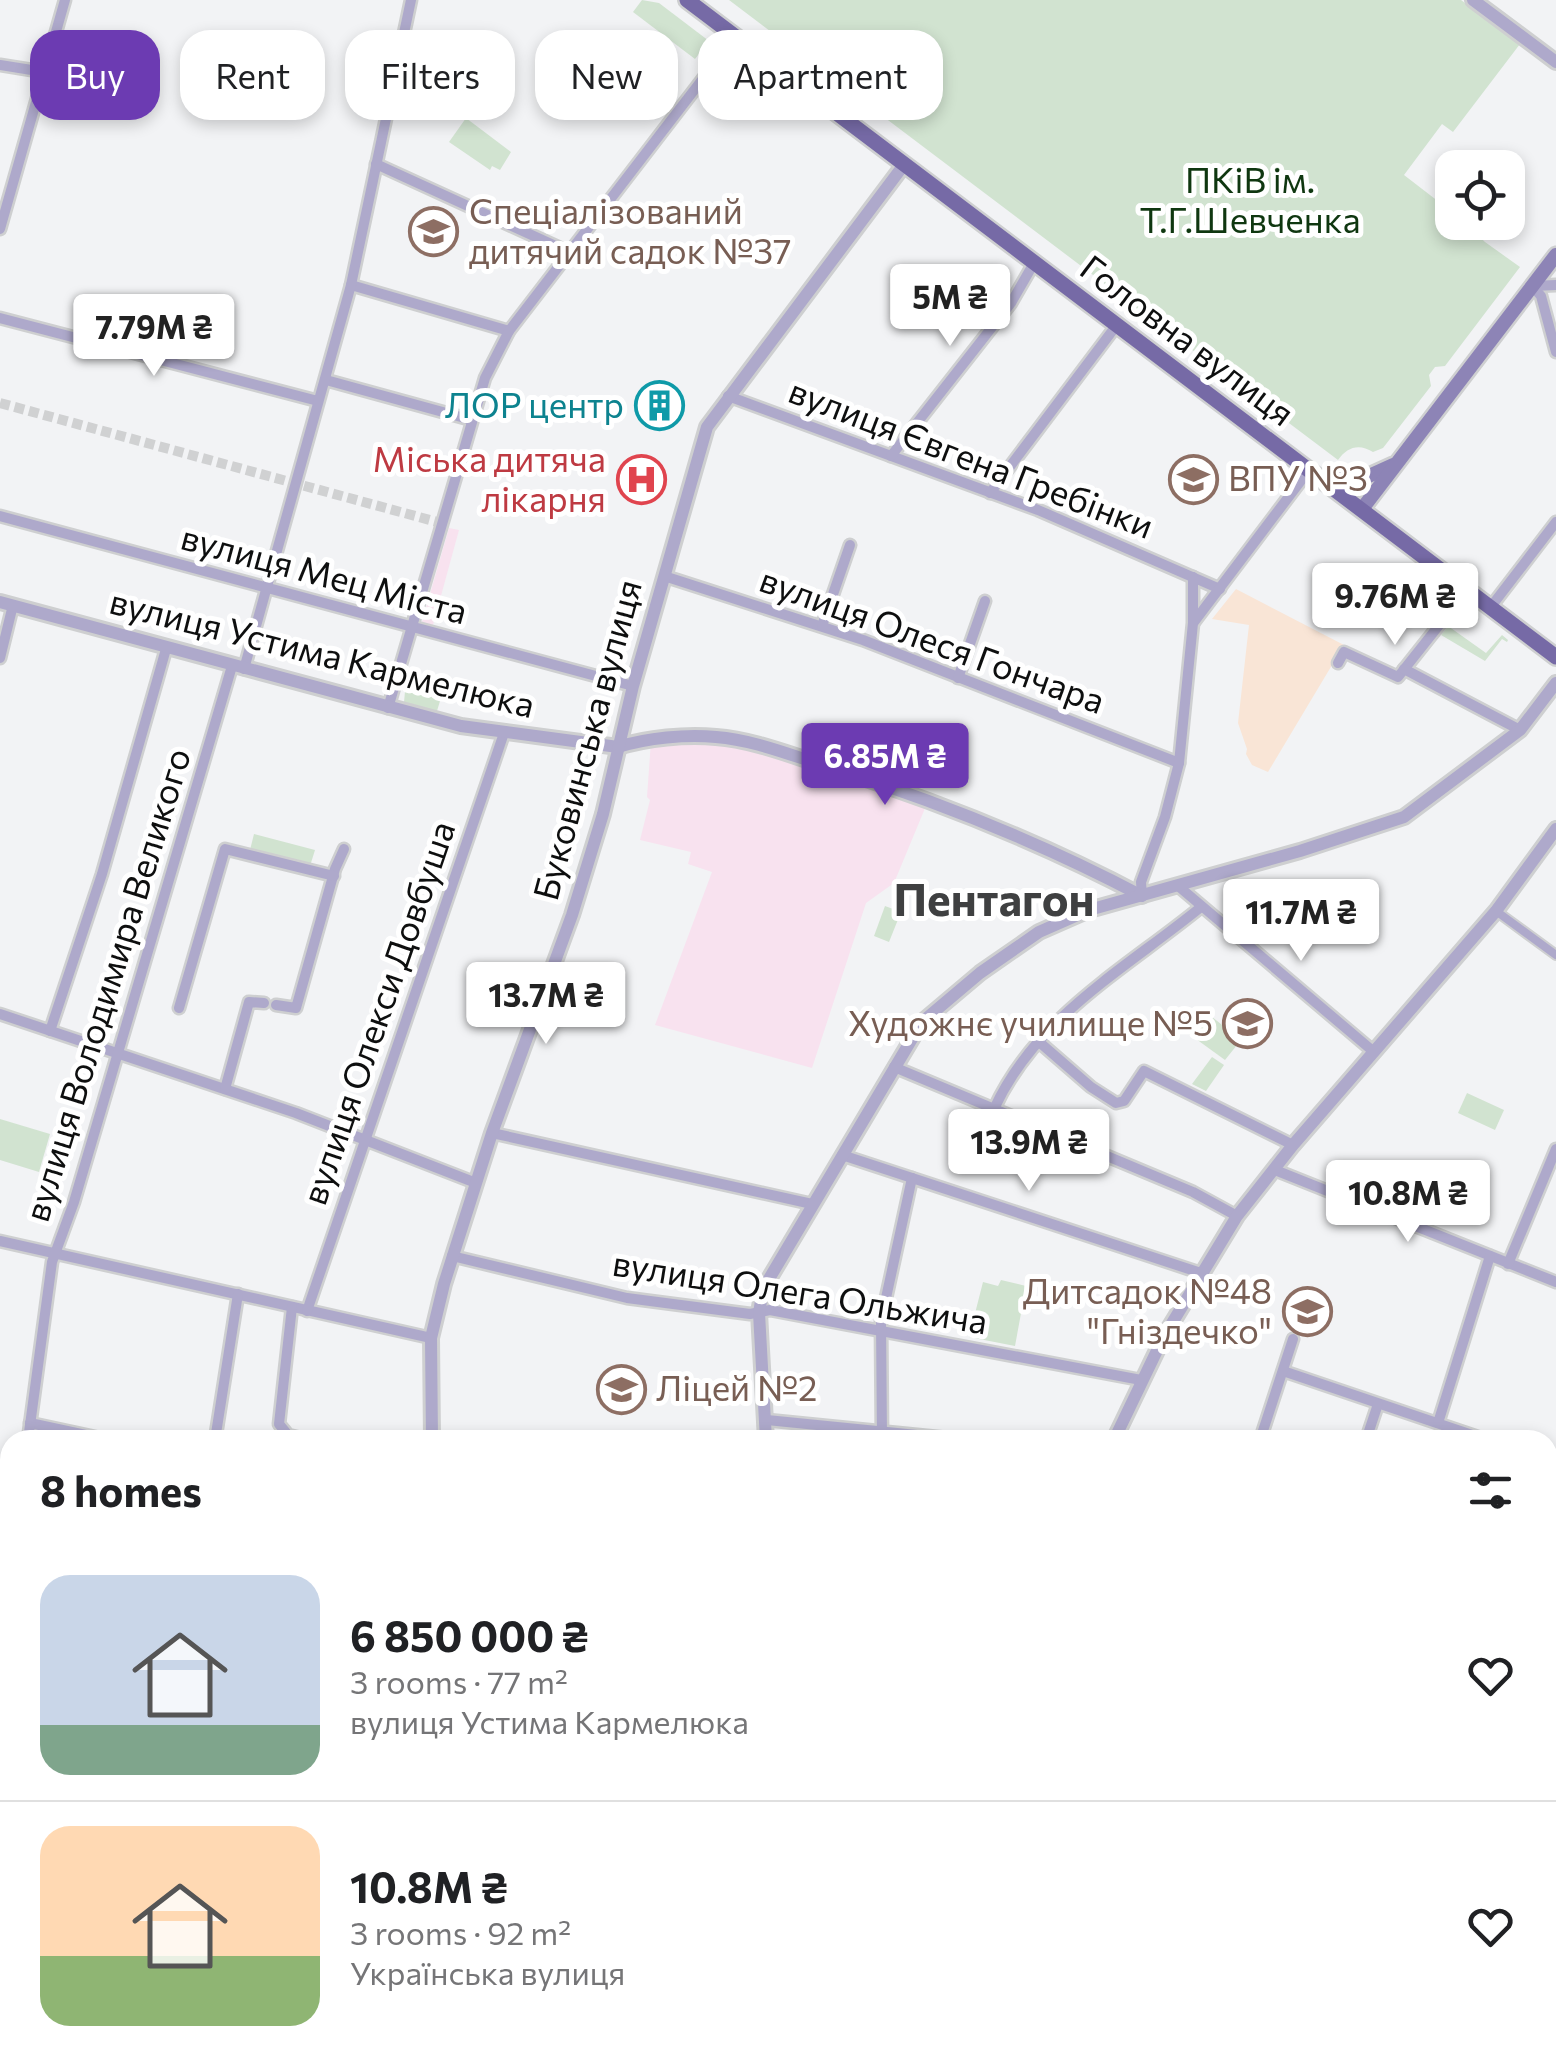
<!DOCTYPE html>
<html lang="en">
<head>
<meta charset="utf-8">
<style>
  :root { --surface:#fff; --page:#f2f2f2; --text:#202124; --muted:#757577; --line:#e0e0e0; --accent:#6c3bb2 }
  body { margin:0; font-family:Commissioner,sans-serif; background:var(--page); color:var(--text); height:100vh; display:flex; flex-direction:column; font-size:38px; white-space:nowrap }
  * { box-sizing:border-box; margin:0 }
  p { font-size:32px; color:var(--muted) }
  .icon { flex:none; width:55px; height:55px; fill:none; stroke:currentColor; stroke-width:2; stroke-linecap:round; stroke-linejoin:round }
  .map { position:relative; flex:1; overflow:hidden }
  .drawer { position:absolute; left:0px; top:1430px; width:1558px; height:640px; display:flex; flex-direction:column; background:var(--surface); border-radius:30px 30px 0 0; box-shadow:0 5px 15px #0003 }
  .drawer>* { flex:none }
  .guide { position:absolute; left:30px; top:30px; width:1000px; height:90px; display:flex; gap:20px }
  .tools { position:absolute; left:1435px; top:150px; display:grid; gap:20px }
  .tools a { display:grid; place-items:center; width:90px; height:90px; border-radius:20px; background:var(--surface); box-shadow:0 5px 15px #0003; font-size:50px }
  .price { position:absolute; translate:-50% -85px; padding:0 22px; border-radius:10px; background:#fff; color:#222; font-size:32px; line-height:65px; filter:drop-shadow(0 2px 5px #0008) }
  .price::after { content:''; position:absolute; left:50%; top:60px; width:30px; height:22px; margin-left:-15px; background:inherit; clip-path:polygon(0 0,100% 0,50% 100%) }
  .price.current { background:var(--accent); color:#fff }
  ul { padding:0; list-style:none }
  li { display:flex; align-items:center; gap:30px; height:250px; padding:0 40px }
  li+li { border-top:2px solid var(--line) }
  li span { display:grid; place-items:center; flex:none; width:280px; height:200px; border-radius:30px; color:#555 }
  li>.icon { margin-inline-start:auto }
  span .icon { width:120px; height:120px; fill:#fffc; stroke-width:1 }
  li b { font-size:42px }
  h2 { display:flex; justify-content:space-between; align-items:center; height:120px; padding:0 40px; font-size:42px }
  .tag { padding:0 35px; border-radius:30px; background:var(--surface); box-shadow:0 5px 15px #0003; font-size:35px; line-height:90px }
  .tag.current { background:var(--accent); color:#fff }
  .map>svg:first-child { display:block }
  .commercial { fill:#f9e5d6 }
  .industrial { fill:#f8e2ef }
  .green { fill:#d1e3d0 }
  .lines { fill:none; stroke-linecap:round; stroke-linejoin:round }
  .stream { stroke:#8fadc6; stroke-width:2.5 }
  .minor-tunnel { stroke:#d0d1d2; stroke-width:10; stroke-dasharray:10 5; stroke-linecap:butt }
  .pedestrian-casing { stroke:#cecfd0; stroke-width:12 }
  .minor-casing { stroke:#cecfd0; stroke-width:15 }
  .tertiary-casing { stroke:#cecfd0; stroke-width:18 }
  .secondary-casing { stroke:#cecfd0; stroke-width:19 }
  .primary-casing { stroke:#cecfd0; stroke-width:20 }
  .pedestrian { stroke:#aea9cb; stroke-width:8 }
  .minor { stroke:#aea9cb; stroke-width:10 }
  .tertiary { stroke:#aea9cb; stroke-width:12 }
  .secondary { stroke:#8d84b6; stroke-width:14 }
  .primary { stroke:#766aa6; stroke-width:15 }
  .rail { stroke:#515252; stroke-width:2.5; stroke-dasharray:12 12; stroke-linecap:butt }
  .labels { text-anchor:middle; stroke-width:10; stroke-linejoin:round; paint-order:stroke }
  .park-label { font-size:35px; fill:#0f3710; stroke:#fff }
  .education-label { font-size:35px; fill:#785e54; stroke:#fff; text-anchor:start }
  .street-label { font-size:35px; fill:#0e0f0f; stroke:#fff }
  .culture-label { font-size:35px; fill:#0d838f; stroke:#fff; text-anchor:end }
  .health-label { font-size:35px; fill:#be3a42; stroke:#fff; text-anchor:end }
  .district-label { font-size:45px; font-weight:bold; fill:#3f4041; stroke:#fff }
</style>
</head>
<body>
<div class="map">
<svg width="1556" height="2070" viewBox="0 0 1556 2070">
  <rect width="100%" height="100%" fill="#f2f3f5"/>
  <polygon class="commercial" points="1236,589 1344,645 1268,772 1252,765 1246,754 1247,749 1238,723 1249,625 1212,619"/>
  <g class="industrial">
    <polygon points="449,528 459,530 433,625 422,622"/>
    <polygon points="710,737 928,801 894,883 866,903 812,1068 655,1025 712,872 688,864 691,852 640,840 650,800 647,797 651,741"/>
    <polygon points="0,1752 10,1755 10,1825 0,1823"/>
    <polygon points="601,2060 635,2060 648,2063 658,2070 598,2070"/>
  </g>
  <g class="green">
    <polygon points="642,0 659,3 709,41 695,59 633,12"/>
    <path d="M729,0H1461L1520,44L1453,132L1442,124L1404,175L1452,212V222L1465,223L1485,242L1520,267L1445,366L1435,367L1429,375L1431,386L1383,448L1373,452C1359,443 1347,447 1338,460Z"/>
    <polygon points="466,118 511,152 500,170 492,166 490,170 449,142"/>
    <polygon points="1448,626 1486,653 1502,635 1508,640 1507,642 1502,639 1485,661 1441,635"/>
    <polygon points="406,681 443,691 437,711 404,702"/>
    <polygon points="254,834 315,850 310,866 250,850"/>
    <polygon points="885,906 901,912 889,942 874,936"/>
    <polygon points="1202,1009 1241,1040 1225,1060 1185,1031"/>
    <polygon points="1212,1057 1224,1065 1206,1091 1192,1084"/>
    <polygon points="1467,1093 1504,1110 1495,1130 1458,1113"/>
    <polygon points="0,1119 50,1134 39,1172 0,1160"/>
    <polygon points="1001,1280 1026,1286 1015,1346 969,1337 983,1282 998,1286"/>
    <polygon points="0,1823 10,1825 10,1862 0,1861"/>
    <polygon points="641,2060 732,2060 760,2070 663,2070"/>
    <polygon points="1024,2060 1256,2060 1296,2070 1038,2070"/>
  </g>
  <g class="lines">
    <g class="stream">
      <polyline points="0,1784 10,1788"/>
      <polyline points="1110,2060 1134,2070"/>
    </g>
    <polyline class="minor-tunnel" points="0,403 441,523"/>
    <defs>
      <polyline id="pedestrian" points="1496,911 1556,955"/>
      <g id="minor">
        <polyline points="0,65 44,72"/>
        <polyline points="376,164 571,253"/>
        <polyline points="0,229 65,0"/>
        <polyline points="351,285 509,331"/>
        <polyline points="1532,286 1541,296 1556,352"/>
        <polyline points="1533,286 1556,285"/>
        <polyline points="0,318 318,401"/>
        <polyline points="326,380 472,420"/>
        <polyline points="728,396 1038,510 1220,589"/>
        <polyline points="891,456 1011,303 1034,263"/>
        <polyline points="990,493 1116,326"/>
        <polyline points="0,516 633,686"/>
        <polyline points="664,576 863,640 1179,763"/>
        <polyline points="1490,608 1556,522"/>
        <polyline points="1194,622 1309,470"/>
        <polyline points="822,626 850,545"/>
        <polyline points="0,658 13,605"/>
        <polyline points="1338,663 1344,652 1398,677 1467,590"/>
        <polyline points="244,669 351,285 411,0"/>
        <polyline points="1404,669 1520,730"/>
        <polyline points="958,678 985,601"/>
        <polyline points="388,708 485,378 509,331 735,37"/>
        <polyline points="1177,885 1374,1052"/>
        <polyline points="1142,896 1141,882 1165,817 1179,763 1193,623 1193,577"/>
        <polyline points="276,1005 296,1008 335,869 344,849"/>
        <polyline points="179,1008 225,849 334,876"/>
        <polyline points="0,1014 296,1113 476,1183"/>
        <polyline points="50,1031 102,874 166,649"/>
        <polyline points="1038,1041 1091,1087 1116,1103 1124,1101 1144,1071 1293,1145"/>
        <polyline points="894,1067 1193,1192 1237,1216"/>
        <polyline points="225,1089 249,1002 264,1003"/>
        <path d="M994,1109C1036,1017 1125,969 1201,907"/>
        <polyline points="492,1133 812,1204"/>
        <polyline points="842,1155 1201,1273"/>
        <polyline points="1275,1170 1556,1282"/>
        <polyline points="0,1241 431,1338"/>
        <polyline points="452,1256 627,1298 750,1314 770,1310 1141,1380"/>
        <polyline points="1508,1264 1556,1149"/>
        <polyline points="292,1307 279,1424 288,1435 309,1440"/>
        <polyline points="307,1311 504,733"/>
        <polyline points="1283,1371 1487,1440"/>
        <polyline points="767,1420 967,1440"/>
        <polyline points="30,1423 109,1440"/>
        <polyline points="1438,1423 1490,1256"/>
        <polyline points="28,1440 52,1262 74,1202 232,666"/>
        <polyline points="215,1440 238,1294"/>
        <polyline points="882,1440 881,1321 912,1178"/>
        <polyline points="1260,1440 1293,1339"/>
        <polyline points="1366,1440 1378,1404"/>
        <polyline points="1548,1458 1556,1460"/>
        <polyline points="0,1566 10,1529"/>
        <polyline points="1548,1669 1556,1673"/>
        <polyline points="0,1974 10,1973"/>
        <polyline points="856,2060 885,2070"/>
        <polyline points="1358,2066 1360,2060"/>
        <polyline points="588,2070 591,2060"/>
        <polyline points="1416,2070 1416,2060"/>
        <polyline points="1474,2070 1475,2060"/>
      </g>
      <g id="tertiary">
        <polyline points="1473,0 1556,62"/>
        <path d="M0,602L461,726L618,747C647,738 686,734 716,737C754,740 790,755 826,766C931,799 1044,844 1142,896"/>
        <polyline points="432,1440 431,1338 444,1284 492,1133 572,915 603,814 633,686 707,427 903,166"/>
        <polyline points="766,1440 759,1313 763,1289 922,1022 980,973 1039,932 1089,910 1300,851 1404,817 1520,730 1556,683"/>
        <polyline points="1114,1440 1163,1338 1237,1216 1293,1145 1496,911 1556,829"/>
        <polyline points="1548,1758 1556,1755"/>
      </g>
      <g id="secondary">
        <polyline points="1322,479 1360,480 1393,465"/>
        <polyline points="1362,509 1556,255"/>
      </g>
      <g id="primary">
        <polyline points="687,0 1556,657"/>
        <polyline points="1548,1934 1556,1938"/>
        <polyline points="67,2070 192,2060"/>
      </g>
    </defs>
    <use href="#pedestrian" class="pedestrian-casing"/>
    <use href="#minor" class="minor-casing"/>
    <use href="#tertiary" class="tertiary-casing"/>
    <use href="#secondary" class="secondary-casing"/>
    <use href="#primary" class="primary-casing"/>
    <use href="#pedestrian" class="pedestrian"/>
    <use href="#minor" class="minor"/>
    <use href="#tertiary" class="tertiary"/>
    <use href="#secondary" class="secondary"/>
    <use href="#primary" class="primary"/>
    <g class="rail">
      <polyline points="0,1849 10,1850"/>
      <polyline points="1187,2060 1227,2070"/>
    </g>
  </g>
  <defs>
    <symbol id="school-ring" viewBox="-11 -11 22 22"><circle r="9.5" fill="#fff" stroke="#8d6e63" stroke-width="1.5"/><path d="M0-5L7-2L0 1L-7-2ZM-4 1L0 2.5L4 1V4Q0 6-4 4Z" fill="#8d6e63"/></symbol>
    <symbol id="building-ring" viewBox="-11 -11 22 22"><circle r="9.5" fill="#fff" stroke="#0f9aa8" stroke-width="1.5"/><path d="M-4-6H4V6H1V3H-1V6H-4ZM-2.5-4.3h1.7v1.8h-1.7ZM.8-4.3h1.7v1.8H.8ZM-2.5-1h1.7V.8h-1.7ZM.8-1h1.7V.8H.8Z" fill="#0f9aa8"/></symbol>
    <symbol id="university-ring" viewBox="-11 -11 22 22"><circle r="9.5" fill="#fff" stroke="#8d6e63" stroke-width="1.5"/><path d="M0-5L7-2L0 1L-7-2ZM-4 1L0 2.5L4 1V4Q0 6-4 4Z" fill="#8d6e63"/></symbol>
    <symbol id="hospital-ring" viewBox="-11 -11 22 22"><circle r="9.5" fill="#fff" stroke="#e0444e" stroke-width="1.5"/><path d="M-5-5h3v3.5h4V-5h3V5h-3V1.5h-4V5h-3Z" fill="#e0444e"/></symbol>
  </defs>
  <g fill-rule="evenodd">
    <use href="#school-ring" x="406" y="204" width="55" height="55"/>
    <use href="#building-ring" x="632" y="378" width="55" height="55"/>
    <use href="#university-ring" x="1166" y="452" width="55" height="55"/>
    <use href="#hospital-ring" x="614" y="452" width="55" height="55"/>
    <use href="#university-ring" x="1220" y="996" width="55" height="55"/>
    <use href="#school-ring" x="1280" y="1284" width="55" height="55"/>
    <use href="#school-ring" x="594" y="1362" width="55" height="55"/>
  </g>
  <g class="labels">
    <g class="park-label">
      <text x="1250" y="193">ПКіВ ім.<tspan x="1250" dy="40">Т.Г.Шевченка</tspan></text>
    </g>
    <g class="education-label">
      <text x="469" y="224">Спеціалізований<tspan x="469" dy="40">дитячий садок №37</tspan></text>
      <text x="1228" y="491">ВПУ №3</text>
      <text x="1213" y="1036" text-anchor="end">Художнє училище №5</text>
      <text x="1272" y="1304" text-anchor="end">Дитсадок №48<tspan x="1272" dy="40">"Гніздечко"</tspan></text>
      <text x="656" y="1401">Ліцей №2</text>
    </g>
    <g class="street-label">
      <text transform="translate(1187 341) rotate(37)" y="12">Головна вулиця</text>
      <text transform="translate(971 459) rotate(21)" y="12">вулиця Євгена Гребінки</text>
      <text transform="translate(324 575) rotate(15)" y="12">вулиця Мец Міста</text>
      <text transform="translate(932 641) rotate(20)" y="12">вулиця Олеся Гончара</text>
      <text transform="translate(322 654) rotate(14)" y="12">вулиця Устима Кармелюка</text>
      <text transform="translate(588 740) rotate(-75)" y="12">Буковинська вулиця</text>
      <text transform="translate(108 985) rotate(-73)" y="12">вулиця Володимира Великого</text>
      <text transform="translate(379 1013) rotate(-71)" y="12">вулиця Олекси Довбуша</text>
      <text transform="translate(800 1293) rotate(9)" y="12">вулиця Олега Ольжича</text>
    </g>
    <g class="culture-label">
      <text x="624" y="418">ЛОР центр</text>
    </g>
    <g class="health-label">
      <text x="606" y="472">Міська дитяча<tspan x="606" dy="40">лікарня</tspan></text>
    </g>
    <g class="district-label">
      <text x="994" y="916">Пентагон</text>
    </g>
  </g>
</svg>
<div class="tools">
<a><svg class="icon" aria-label="locate" viewBox="0 0 24 24"><circle cx="12" cy="12" r="6"/><path d="M12 2v4M12 18v4M2 12h4M18 12h4"/></svg></a>
</div>
<b class="price" style="left:950px;top:349px">5M ₴</b>
<b class="price" style="left:154px;top:379px">7.79M ₴</b>
<b class="price" style="left:1395px;top:648px">9.76M ₴</b>
<b class="price current" style="left:885px;top:808px">6.85M ₴</b>
<b class="price" style="left:1301px;top:964px">11.7M ₴</b>
<b class="price" style="left:546px;top:1047px">13.7M ₴</b>
<b class="price" style="left:1029px;top:1194px">13.9M ₴</b>
<b class="price" style="left:1408px;top:1245px">10.8M ₴</b>
<div class="guide">
<a class="tag current">Buy</a>
<a class="tag">Rent</a>
<a class="tag">Filters</a>
<a class="tag">New</a>
<a class="tag">Apartment</a>
</div>
<section class="drawer">
<h2>8 homes<svg class="icon" aria-label="filters" viewBox="0 0 24 24"><path d="M4 7h16M4 17h16"/><circle cx="9" cy="7" r="2"/><circle cx="15" cy="17" r="2"/></svg></h2>
<ul>
<li><span style="background:linear-gradient(#c9d6e8 75%,#7fa58c 0)"><svg class="icon" aria-label="home" viewBox="0 0 24 24"><path d="M3 11l9-7 9 7M6 9v11h12V9"/></svg></span><div><b>6 850 000 ₴</b><p>3 rooms · 77 m²</p><p>вулиця Устима Кармелюка</p></div><svg class="icon" aria-label="heart" viewBox="0 0 24 24"><path d="M12 20l-8-8c-3-5 5-10 8-4 3-6 11-1 8 4z"/></svg></li>
<li><span style="background:linear-gradient(#ffd9b3 65%,#8fb573 0)"><svg class="icon" aria-label="home" viewBox="0 0 24 24"><path d="M3 11l9-7 9 7M6 9v11h12V9"/></svg></span><div><b>10.8M ₴</b><p>3 rooms · 92 m²</p><p>Українська вулиця</p></div><svg class="icon" aria-label="heart" viewBox="0 0 24 24"><path d="M12 20l-8-8c-3-5 5-10 8-4 3-6 11-1 8 4z"/></svg></li>
</ul>
</section>
</div>
</body>
</html>
